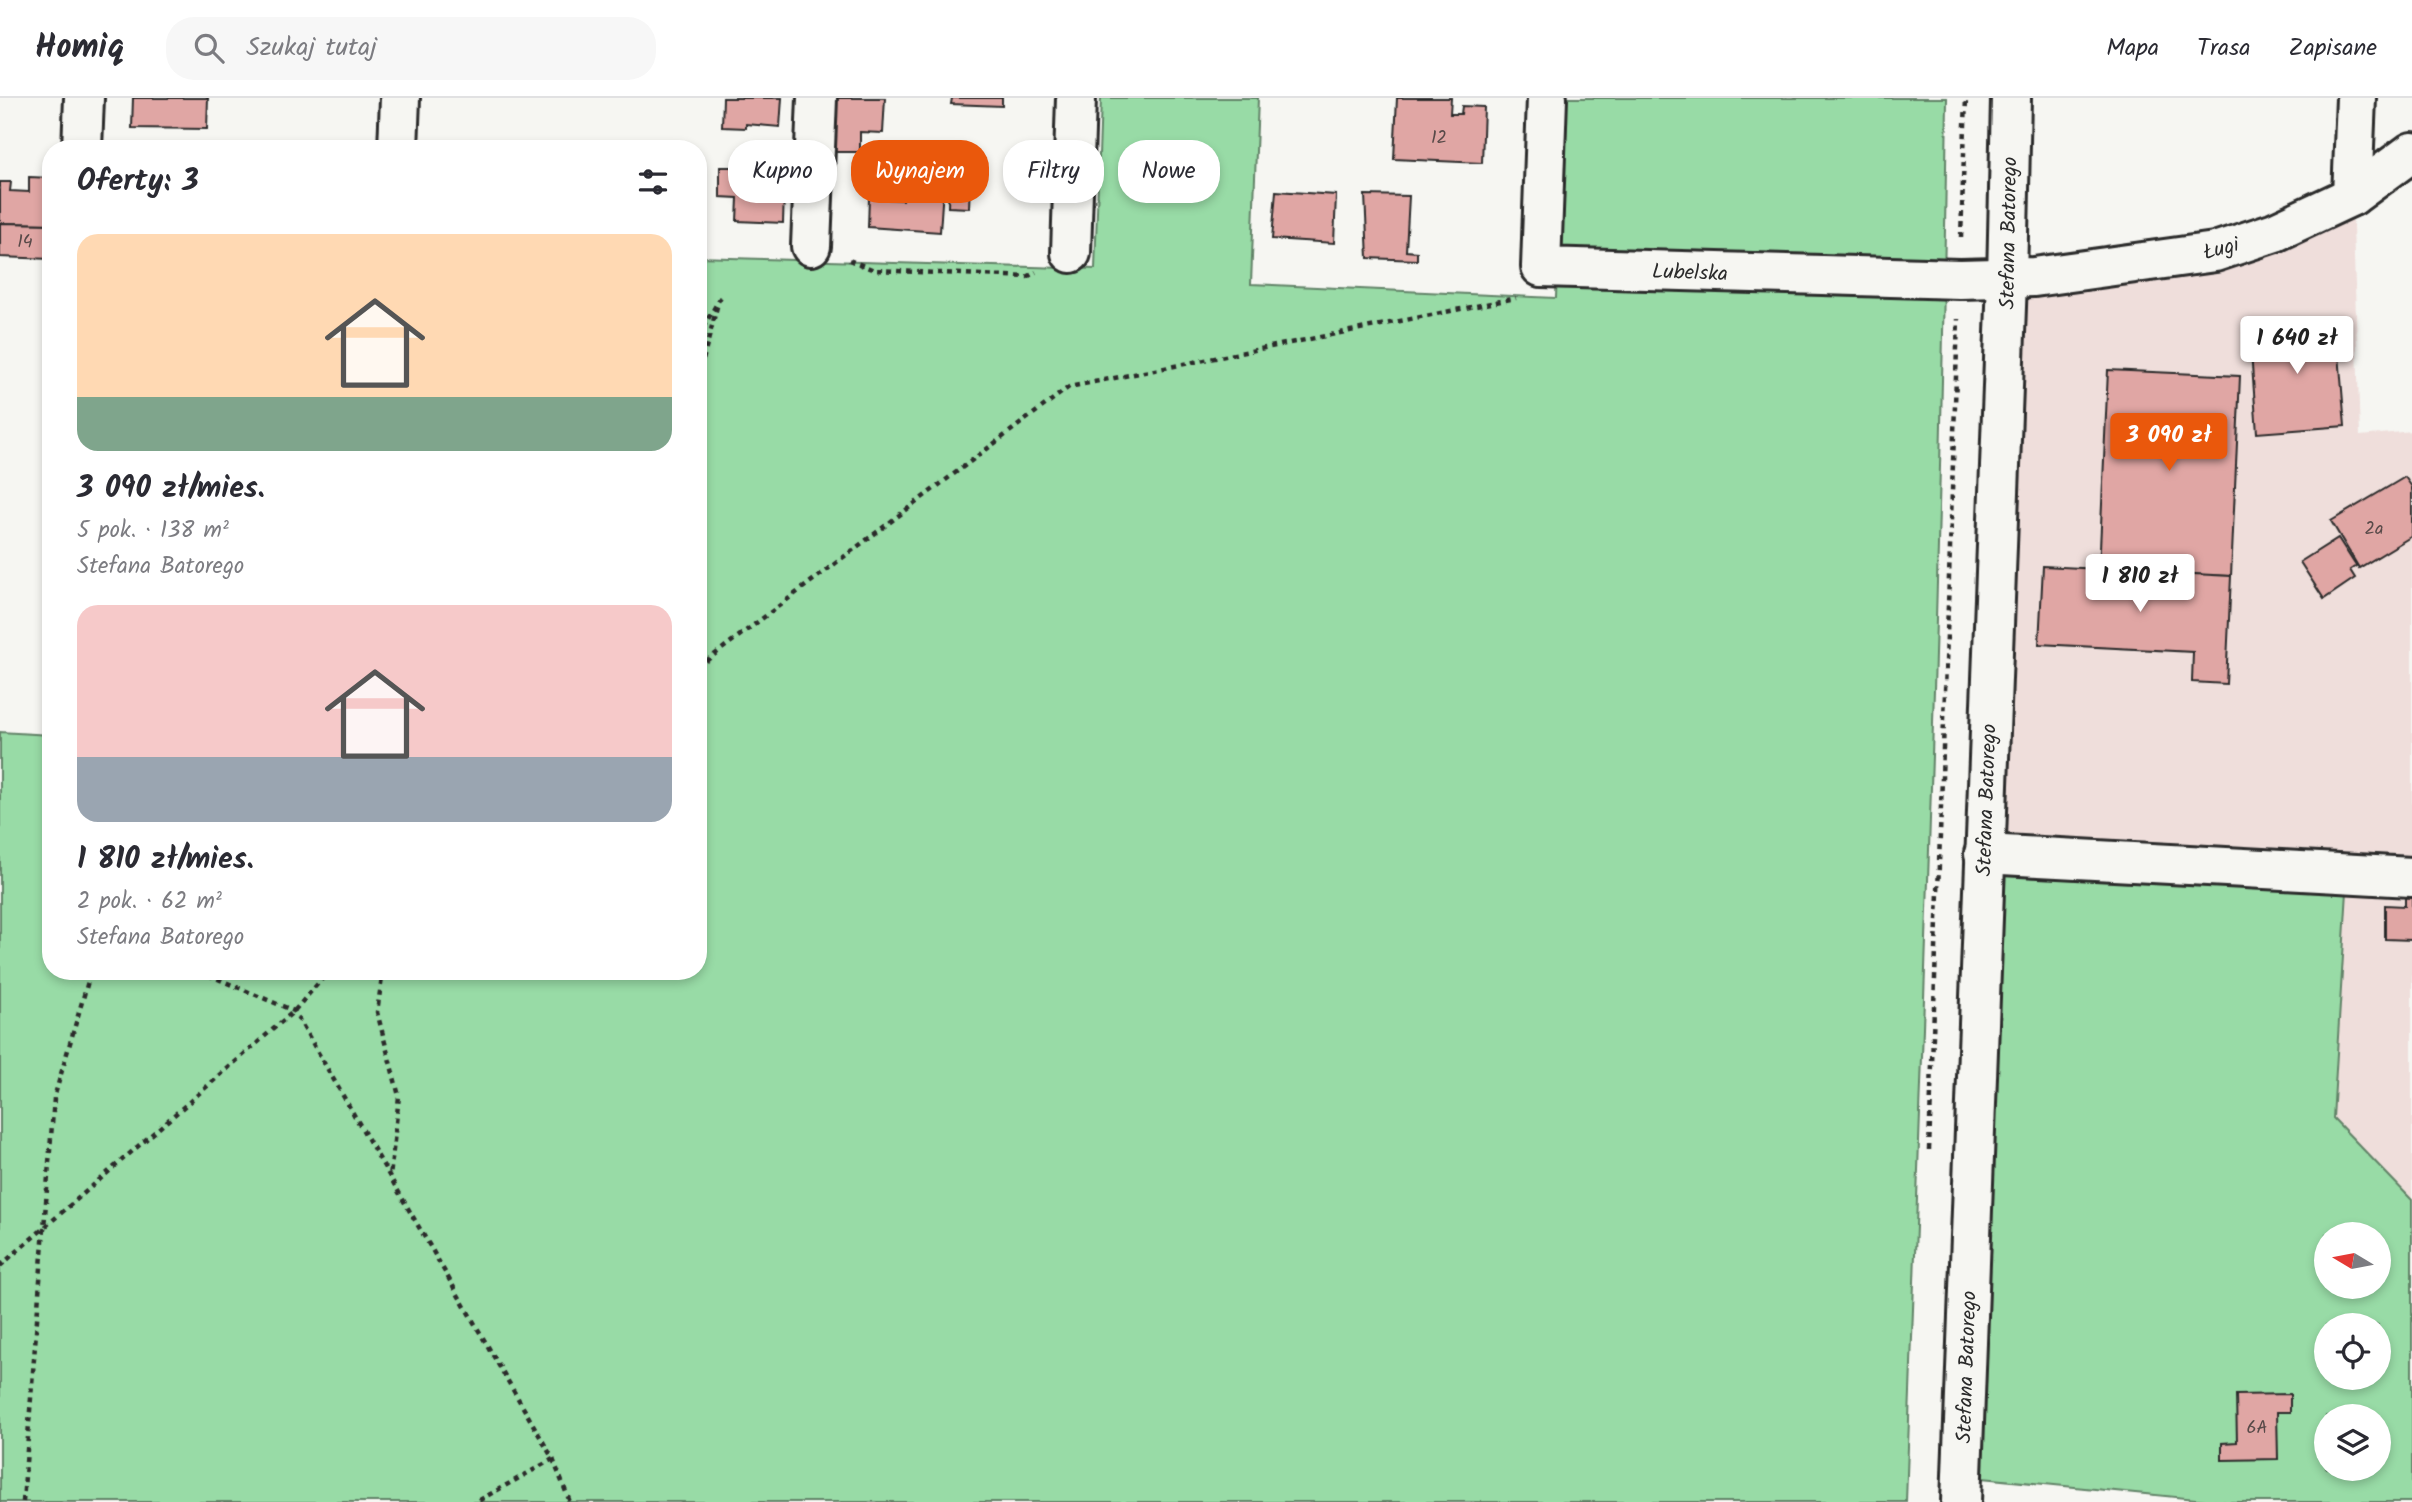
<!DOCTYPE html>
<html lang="pl">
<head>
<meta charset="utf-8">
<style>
  :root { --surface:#fff; --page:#f7f7f7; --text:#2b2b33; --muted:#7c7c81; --line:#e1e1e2; --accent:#ea580c }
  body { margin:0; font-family:Kalam,sans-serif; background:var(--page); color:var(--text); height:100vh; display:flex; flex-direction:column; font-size:26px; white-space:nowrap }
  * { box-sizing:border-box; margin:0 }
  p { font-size:23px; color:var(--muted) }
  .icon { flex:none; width:38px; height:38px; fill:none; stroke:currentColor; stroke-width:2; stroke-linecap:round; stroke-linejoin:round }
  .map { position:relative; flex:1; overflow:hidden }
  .panel { position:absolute; left:42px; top:42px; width:665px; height:840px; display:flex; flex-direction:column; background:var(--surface); border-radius:28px; box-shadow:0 4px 10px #0003 }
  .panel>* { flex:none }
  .hud { position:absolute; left:728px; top:42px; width:665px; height:63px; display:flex; gap:14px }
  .needle { width:46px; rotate:280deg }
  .tools { position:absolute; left:2314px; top:1124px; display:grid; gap:14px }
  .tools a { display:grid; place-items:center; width:77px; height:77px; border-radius:50%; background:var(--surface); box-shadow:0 4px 10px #0003; font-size:35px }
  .price { position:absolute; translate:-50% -60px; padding:0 16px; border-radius:7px; background:#fff; color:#222; font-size:23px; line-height:46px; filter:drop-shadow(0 2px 4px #0008) }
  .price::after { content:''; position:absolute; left:50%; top:42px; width:21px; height:16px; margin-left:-10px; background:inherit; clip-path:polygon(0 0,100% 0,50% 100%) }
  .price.current { background:var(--accent); color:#fff }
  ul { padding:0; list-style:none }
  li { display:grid; align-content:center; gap:14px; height:371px; padding:0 35px }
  li span { display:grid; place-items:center; height:217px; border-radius:21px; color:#555 }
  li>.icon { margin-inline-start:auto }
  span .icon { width:126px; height:126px; fill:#fffc; stroke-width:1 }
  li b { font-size:30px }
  h2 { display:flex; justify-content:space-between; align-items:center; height:84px; padding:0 35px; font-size:30px }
  .tag { padding:0 24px; border-radius:28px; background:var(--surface); box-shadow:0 4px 10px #0003; font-size:24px; line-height:63px }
  .tag.current { background:var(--accent); color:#fff }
  header { display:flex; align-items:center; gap:42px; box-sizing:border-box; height:98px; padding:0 35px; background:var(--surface); border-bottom:2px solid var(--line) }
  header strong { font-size:33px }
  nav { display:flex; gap:38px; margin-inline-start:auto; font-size:24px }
  .search { width:490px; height:63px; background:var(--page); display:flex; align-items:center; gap:18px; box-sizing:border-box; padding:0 24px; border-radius:28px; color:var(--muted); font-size:26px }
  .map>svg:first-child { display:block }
  .built { fill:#efdedb }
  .green { fill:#98dba6; stroke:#628368; stroke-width:2; fill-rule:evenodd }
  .building { fill:#e0a6a4; stroke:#2b2b2b; stroke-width:2 }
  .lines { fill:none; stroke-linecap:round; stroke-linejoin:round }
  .minor-casing { stroke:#2b2b2b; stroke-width:44 }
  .path { stroke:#2b2b2b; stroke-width:4.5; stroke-dasharray:5 5; stroke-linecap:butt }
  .minor { stroke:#f6f6f2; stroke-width:38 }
  .labels { text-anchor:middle; stroke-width:6; stroke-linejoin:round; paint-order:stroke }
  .number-label { font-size:18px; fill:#584a49 }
  .street-label { font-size:21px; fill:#2b2b2b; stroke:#f6f6f2 }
</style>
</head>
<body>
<header>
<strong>Homiq</strong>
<div class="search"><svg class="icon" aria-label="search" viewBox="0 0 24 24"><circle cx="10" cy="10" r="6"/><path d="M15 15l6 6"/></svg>Szukaj tutaj</div>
<nav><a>Mapa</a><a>Trasa</a><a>Zapisane</a></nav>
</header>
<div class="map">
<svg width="2412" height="1404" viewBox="0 0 2412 1404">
  <rect width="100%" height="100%" fill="#f6f6f2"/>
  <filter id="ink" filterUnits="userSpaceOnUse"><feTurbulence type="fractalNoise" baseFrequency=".0143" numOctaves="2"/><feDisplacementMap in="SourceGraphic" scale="14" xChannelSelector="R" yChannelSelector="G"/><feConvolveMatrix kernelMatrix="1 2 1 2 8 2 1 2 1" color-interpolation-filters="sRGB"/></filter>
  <g filter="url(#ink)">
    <polygon class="built" points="2352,98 2360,338 2412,333 2412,1102 2333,1020 2348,777 1984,756 2007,182 2215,154"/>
    <g class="green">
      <path d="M1101,0H1258L1251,186L1556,200L1562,0H1947C1941,468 1923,936 1906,1404H0V634L51,637V873H698V159L1095,171Z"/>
      <path d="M1984,756L2348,777L2333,1020L2412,1102V1404H2226L1962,1378ZM2326,1136H2378V1188H2326ZM2326,1227H2378V1279H2326ZM2326,1318H2378V1370H2326Z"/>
    </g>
    <g class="building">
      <polygon points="133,0 208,0 207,31 132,30"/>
      <polygon points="723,0 782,0 780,29 746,26 746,30 722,29"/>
      <polygon points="834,0 885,0 883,35 860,34 860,54 832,54"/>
      <polygon points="952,0 1002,0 1002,8 951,6"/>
      <polygon points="1397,0 1451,0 1450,16 1461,16 1462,8 1484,9 1482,65 1394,61"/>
      <polygon points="249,46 282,47 282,51 249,51"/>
      <polygon points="736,58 757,58 756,70 774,70 772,95 784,95 783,125 737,123 738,100 720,99 720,69 736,69"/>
      <polygon points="950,59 971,60 969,110 948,109"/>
      <polygon points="924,73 944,75 940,134 868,129 869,100 903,102 904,96 922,97"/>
      <polygon points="29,79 51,80 51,126 0,125 0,84 11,84 10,93 29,94"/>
      <polygon points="1276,93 1336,97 1334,145 1272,141"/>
      <polygon points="1365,97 1409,98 1406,153 1417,154 1417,162 1368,160"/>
      <polygon points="0,125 51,126 51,161 0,159"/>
      <polygon points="2336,220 2345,328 2257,335 2249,227"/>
      <polygon points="2108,272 2240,278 2231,478 2099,473"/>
      <polygon points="2405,379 2412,389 2412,438 2359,470 2331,423"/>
      <polygon points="2338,440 2356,468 2350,472 2355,480 2324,501 2300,464"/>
      <polygon points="2043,468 2231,478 2226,586 2192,584 2193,554 2039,546"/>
      <polygon points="2405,798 2412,799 2412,842 2385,841 2385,807 2405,808"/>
      <polygon points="2290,1296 2290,1314 2277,1314 2278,1361 2222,1362 2222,1345 2237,1344 2236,1297"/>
    </g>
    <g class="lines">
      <defs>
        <g id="minor">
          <polyline points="1547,0 1541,169 1960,181 2034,179 2215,154 2275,134 2352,98 2412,54"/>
          <polyline points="82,51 84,0"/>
          <polyline points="398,51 400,0"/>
          <polyline points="2352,98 2356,0"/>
          <polyline points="811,148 817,0"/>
          <polyline points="1071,155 1076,0"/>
          <polyline points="1984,756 2412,779"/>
          <polyline points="1961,1404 2007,182 2011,0"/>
        </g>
      </defs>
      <use href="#minor" class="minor-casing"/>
      <g class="path">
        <polyline points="1961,139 1966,0"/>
        <polyline points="849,162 874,172 1027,179 1036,174"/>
        <polyline points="698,238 723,195"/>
        <polyline points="698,281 718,205"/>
        <polyline points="698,569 1069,289 1516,200"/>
        <polyline points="199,873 294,913 553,1361 476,1404"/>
        <polyline points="383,873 377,914 399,998 390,1079"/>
        <polyline points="1929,1052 1958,221"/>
        <polyline points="0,1168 294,913 329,873"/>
        <polyline points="553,1361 570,1404"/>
        <polyline points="23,1404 54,1000 91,873"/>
      </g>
      <use href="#minor" class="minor"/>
    </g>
  </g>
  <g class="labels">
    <g class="number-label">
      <text x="1439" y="45">12</text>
      <text x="25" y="149">14</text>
      <text x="2374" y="436">2a</text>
      <text x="2257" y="1335">6A</text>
    </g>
    <g class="street-label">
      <text transform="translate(2008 135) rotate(-89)" y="7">Stefana Batorego</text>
      <text transform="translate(2221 150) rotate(-15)" y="7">Ługi</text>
      <text transform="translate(1690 174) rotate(2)" y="7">Lubelska</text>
      <text transform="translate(1986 702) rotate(-88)" y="7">Stefana Batorego</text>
      <text transform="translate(1966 1269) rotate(-88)" y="7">Stefana Batorego</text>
    </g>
  </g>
</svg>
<div class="tools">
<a><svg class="needle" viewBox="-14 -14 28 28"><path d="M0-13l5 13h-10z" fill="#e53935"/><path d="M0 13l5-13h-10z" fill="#7c7c81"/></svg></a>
<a><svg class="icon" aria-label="locate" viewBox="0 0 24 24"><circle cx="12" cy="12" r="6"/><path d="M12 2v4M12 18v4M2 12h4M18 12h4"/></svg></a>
<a><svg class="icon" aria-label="layers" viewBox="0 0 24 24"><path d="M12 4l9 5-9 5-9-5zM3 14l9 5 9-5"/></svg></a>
</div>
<b class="price" style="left:2297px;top:278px">1 640 zł</b>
<b class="price current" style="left:2169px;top:375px">3 090 zł</b>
<b class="price" style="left:2140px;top:516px">1 810 zł</b>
<div class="hud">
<a class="tag">Kupno</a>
<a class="tag current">Wynajem</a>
<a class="tag">Filtry</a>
<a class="tag">Nowe</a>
</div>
<section class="panel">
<h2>Oferty: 3<svg class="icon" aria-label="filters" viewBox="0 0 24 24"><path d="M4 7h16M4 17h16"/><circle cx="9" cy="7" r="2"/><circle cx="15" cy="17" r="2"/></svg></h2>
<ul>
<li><span style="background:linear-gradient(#ffd9b3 75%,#7fa58c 0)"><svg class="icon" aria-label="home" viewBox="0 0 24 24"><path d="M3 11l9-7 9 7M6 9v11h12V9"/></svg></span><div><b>3 090 zł/mies.</b><p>5 pok. · 138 m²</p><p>Stefana Batorego</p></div></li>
<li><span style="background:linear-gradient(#f6c9c9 70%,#9aa5b1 0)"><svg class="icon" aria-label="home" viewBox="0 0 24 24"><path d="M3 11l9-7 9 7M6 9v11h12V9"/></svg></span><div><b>1 810 zł/mies.</b><p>2 pok. · 62 m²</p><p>Stefana Batorego</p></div></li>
</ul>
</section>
</div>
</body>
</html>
